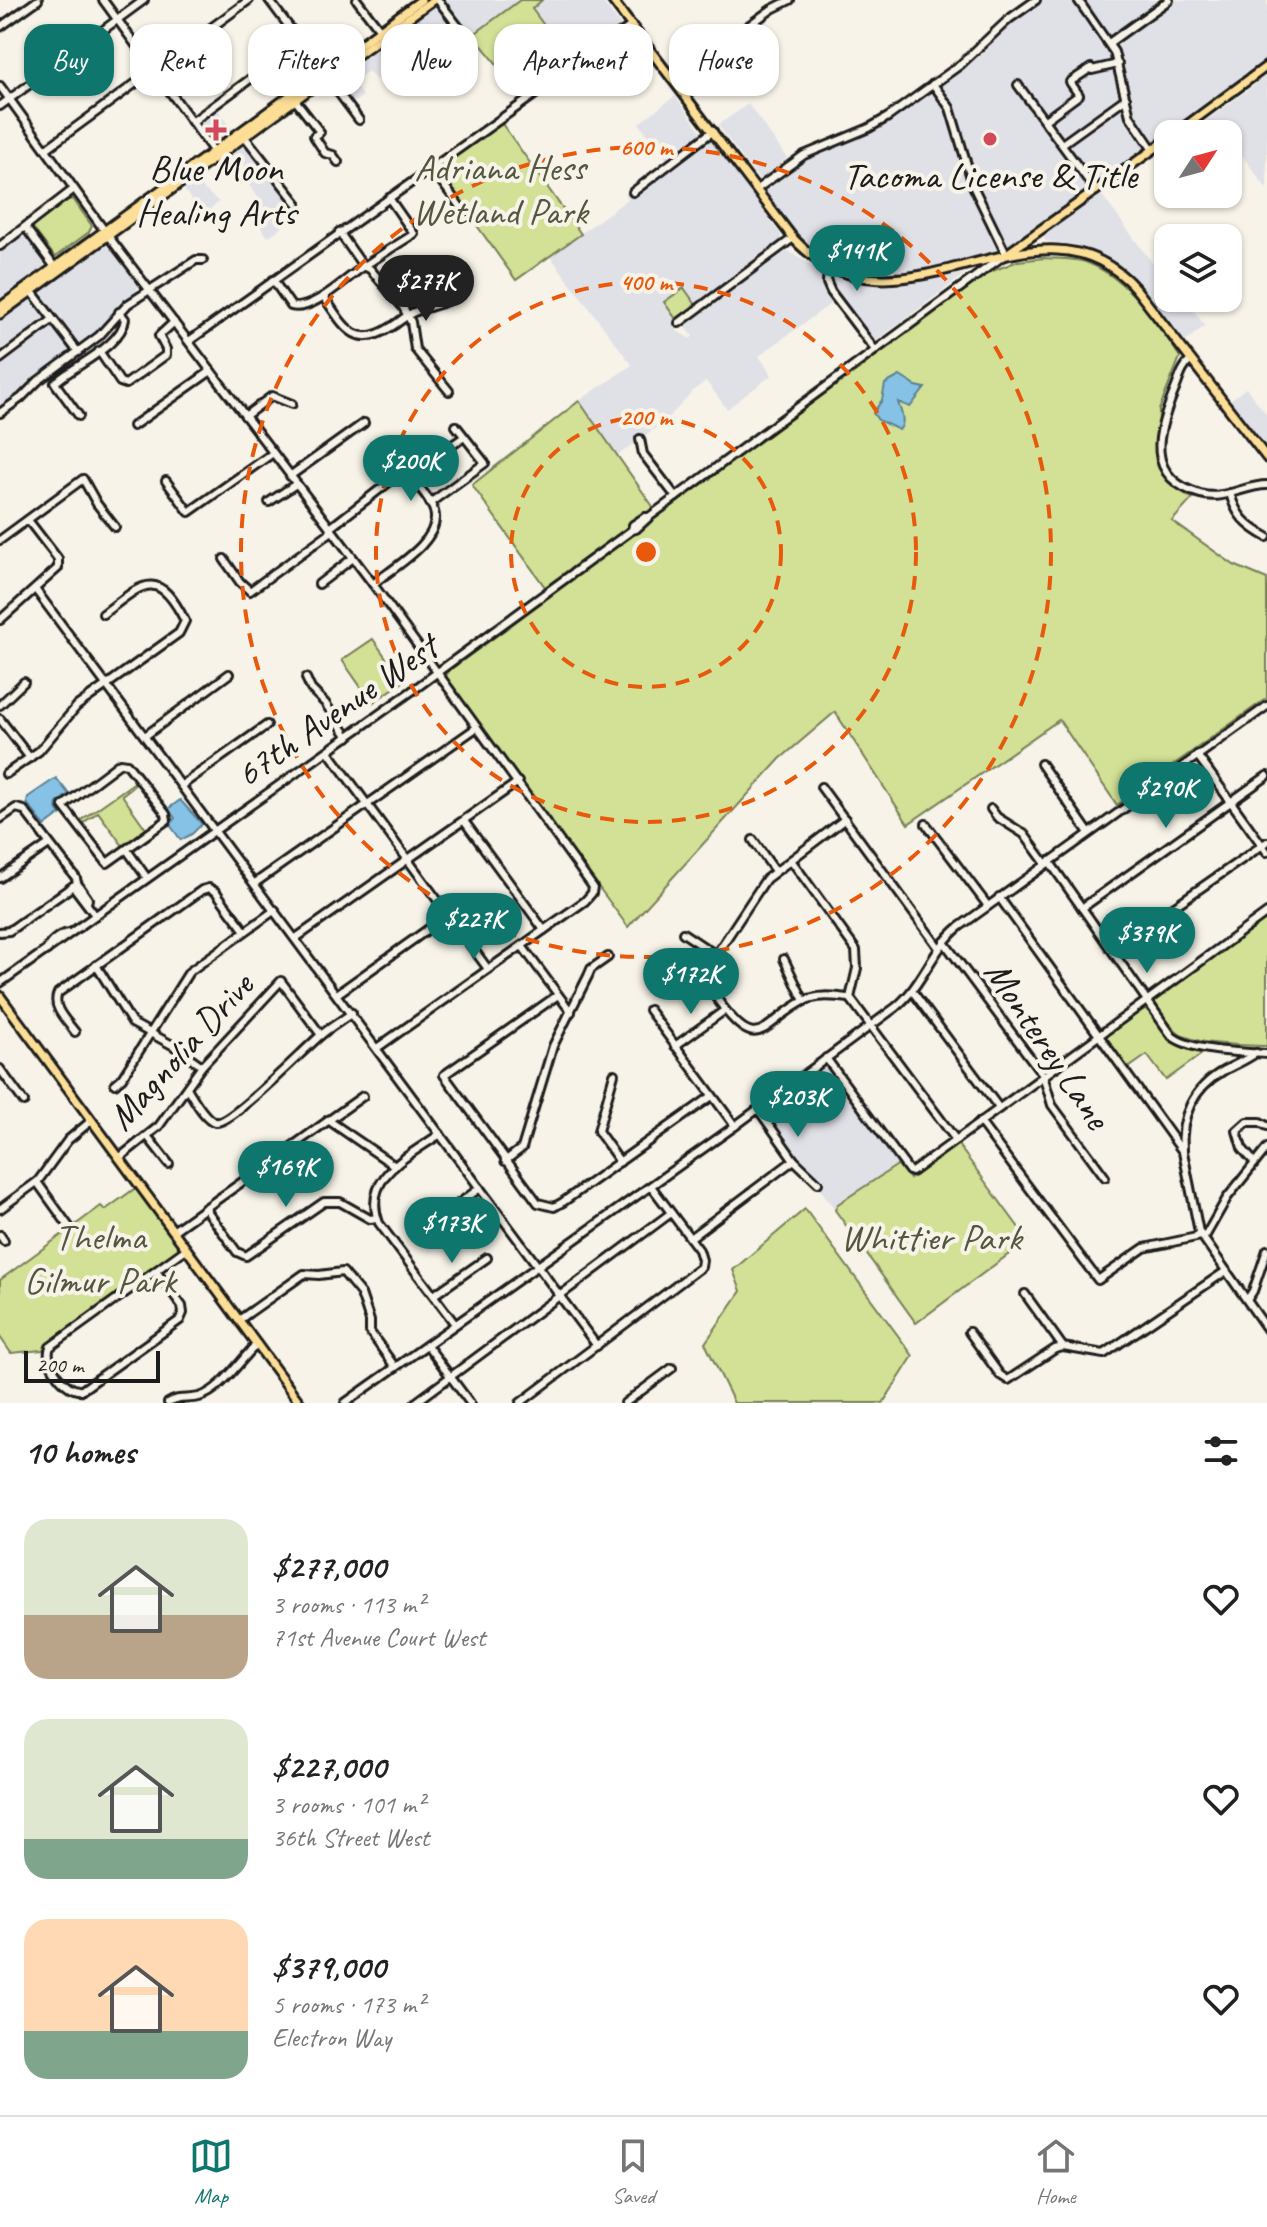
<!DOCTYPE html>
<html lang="en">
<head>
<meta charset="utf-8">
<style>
  :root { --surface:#fff; --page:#f6f6f6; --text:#222; --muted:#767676; --line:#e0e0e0; --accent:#0f766e }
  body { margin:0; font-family:Caveat,sans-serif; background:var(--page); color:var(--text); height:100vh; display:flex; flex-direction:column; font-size:30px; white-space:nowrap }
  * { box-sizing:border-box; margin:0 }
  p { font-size:26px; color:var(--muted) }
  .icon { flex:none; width:44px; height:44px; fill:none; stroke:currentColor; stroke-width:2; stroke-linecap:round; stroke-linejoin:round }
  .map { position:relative; height:1403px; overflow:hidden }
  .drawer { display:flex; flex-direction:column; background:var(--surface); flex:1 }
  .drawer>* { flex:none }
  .top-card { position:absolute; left:24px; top:24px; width:800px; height:72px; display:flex; gap:16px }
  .needle { width:52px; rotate:54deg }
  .tools { position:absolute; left:1154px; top:120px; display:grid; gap:16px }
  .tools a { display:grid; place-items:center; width:88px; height:88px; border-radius:16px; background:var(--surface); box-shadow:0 2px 6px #0004; font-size:40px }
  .scale { position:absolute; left:24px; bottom:20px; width:136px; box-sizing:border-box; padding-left:8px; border:4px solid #1c1c1c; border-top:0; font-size:22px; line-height:28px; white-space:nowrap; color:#1c1c1c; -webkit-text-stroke:6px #f7f3e8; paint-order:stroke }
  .price { position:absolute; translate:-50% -68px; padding:0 18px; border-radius:28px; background:var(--accent); color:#fff; font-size:26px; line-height:52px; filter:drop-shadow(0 2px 4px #0008) }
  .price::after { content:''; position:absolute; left:50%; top:48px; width:24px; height:18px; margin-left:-12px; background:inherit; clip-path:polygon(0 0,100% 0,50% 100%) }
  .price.active { background:#222; color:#fff }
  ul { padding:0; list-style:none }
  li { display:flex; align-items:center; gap:24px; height:200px; padding:0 24px }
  li span { display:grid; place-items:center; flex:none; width:224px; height:160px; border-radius:24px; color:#555 }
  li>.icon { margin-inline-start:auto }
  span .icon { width:96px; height:96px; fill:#fffc; stroke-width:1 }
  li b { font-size:34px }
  h2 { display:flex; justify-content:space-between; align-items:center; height:96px; padding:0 24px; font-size:34px }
  .chip { padding:0 28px; border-radius:24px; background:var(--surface); box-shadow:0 2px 6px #0004; font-size:28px; line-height:72px }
  .chip.active { background:var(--accent); color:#fff }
  .menu { display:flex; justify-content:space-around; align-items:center; height:112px; border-top:2px solid var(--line); background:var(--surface); font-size:22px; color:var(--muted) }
  .menu a { display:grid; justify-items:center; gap:4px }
  .menu .active { color:var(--accent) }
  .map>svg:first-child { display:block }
  .built { fill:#e0e0e7 }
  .green { fill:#d2e195; stroke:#777e58; stroke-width:2 }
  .water { fill:#86c2e6; stroke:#5c8095; stroke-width:2 }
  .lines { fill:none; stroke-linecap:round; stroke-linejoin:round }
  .minor-casing { stroke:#1c1c1c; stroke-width:12 }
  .major-casing { stroke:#1c1c1c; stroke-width:13 }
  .minor { stroke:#f7f3e8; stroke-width:6 }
  .major { stroke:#fcde96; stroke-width:7 }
  .ring { fill:none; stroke:#e8590c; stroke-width:4; stroke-dasharray:14 10 }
  .poi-dot { fill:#d1495b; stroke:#f7f3e8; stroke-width:3 }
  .labels { text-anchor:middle; stroke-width:8; stroke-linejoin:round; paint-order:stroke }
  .park-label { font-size:38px; fill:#535740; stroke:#f7f3e8 }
  .poi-label { font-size:38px; fill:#1c1c1c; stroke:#f7f3e8 }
  .street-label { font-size:38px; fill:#1c1c1c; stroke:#f7f3e8 }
  .centre { fill:#e8590c; stroke:#f7f3e8; stroke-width:4 }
  .ring-label { font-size:24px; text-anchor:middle; font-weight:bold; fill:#e8590c; stroke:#f7f3e8; stroke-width:8; stroke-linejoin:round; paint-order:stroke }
</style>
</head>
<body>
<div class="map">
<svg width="1267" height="1403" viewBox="0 0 1267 1403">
  <rect width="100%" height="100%" fill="#f7f3e8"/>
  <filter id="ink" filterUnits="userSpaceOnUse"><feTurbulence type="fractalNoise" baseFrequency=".0125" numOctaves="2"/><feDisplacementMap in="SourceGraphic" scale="16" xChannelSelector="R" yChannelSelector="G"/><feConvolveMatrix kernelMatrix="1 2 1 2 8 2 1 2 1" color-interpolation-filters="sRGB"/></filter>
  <g filter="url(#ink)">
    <g class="built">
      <polygon points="446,0 520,0 471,36"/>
      <polygon points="543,0 601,0 621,26 571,62 531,9"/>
      <polygon points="1036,0 1267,0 1267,66 1175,134 1168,134 1168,139 1006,254 972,264 869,280 838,272 802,248 757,189 789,164 869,128 960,65 1009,19"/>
      <polygon points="438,4 472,49 423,86 403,61 376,80 368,71 353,82 363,96 350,105 334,83 336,78"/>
      <polygon points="294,49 303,53 314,70 285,92 267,69"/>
      <polygon points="1267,76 1267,189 1242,155 1228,165 1228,134 1188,134"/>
      <polygon points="675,96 703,134 667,160 639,123"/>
      <polygon points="748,104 787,158 762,179 757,178 718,125"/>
      <polygon points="217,108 234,132 214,145 197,123"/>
      <polygon points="709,140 714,143 781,235 781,242 677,320 677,331 690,339 693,336 685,326 787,250 824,273 824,290 833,302 759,356 772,375 727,409 706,381 693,391 666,420 617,456 579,401 632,365 550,256 628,199 625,194 657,170 661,175"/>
      <polygon points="245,143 298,215 268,237 248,211 261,201 227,156"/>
      <polygon points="194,181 219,202 202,215 183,188"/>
      <polygon points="1101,194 1168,284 1168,298 1185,298 1205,326 1184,342 1145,291 1110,259 1077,245 1045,241 1044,235"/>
      <polygon points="20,237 25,237 44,263 43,270 0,301 0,251"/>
      <polygon points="103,245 111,249 138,285 137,291 119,306 98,333 0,410 0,318"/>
      <polygon points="965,274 876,341 869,336 834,290 831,282 833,277 837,276 875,286 887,286"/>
      <polygon points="1246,388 1267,415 1267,452 1229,401"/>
      <polygon points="825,1065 899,1164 835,1210 766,1110"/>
    </g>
    <g class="green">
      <polygon points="520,0 542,0 532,9 571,62 528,91 514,85 473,35"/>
      <polygon points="500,121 581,234 516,280 435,167"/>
      <path d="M73,199L92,226L89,232L55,257L33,228C40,216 60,201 73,199Z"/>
      <path d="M1044,258C1058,259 1076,258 1088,263C1129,279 1157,323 1180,357L1159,410L1158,452L1177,486L1187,496L1193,498L1172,521L1234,565L1267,579V698L1117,805L1059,720L908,824L835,712L780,759L628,927L451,686L446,676L450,670L990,272L1018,261Z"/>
      <polygon points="684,288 696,305 676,319 664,302"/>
      <polygon points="579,401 654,508 545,587 472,485"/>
      <polygon points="373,639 403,682 372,703 342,660"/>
      <polygon points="135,782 136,784 122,795 146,829 123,846 98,812 83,823 81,820"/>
      <path d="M1267,919V1046C1244,1045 1195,1046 1178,1032C1168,1024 1161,1012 1154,1001Z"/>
      <path d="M1143,1007C1169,1028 1159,1042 1202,1054L1166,1080L1147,1055L1127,1069L1103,1036Z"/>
      <polygon points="956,1142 1028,1240 916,1323 835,1210 838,1204 899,1164 910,1179"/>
      <polygon points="137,1187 180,1247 180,1251 42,1350 11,1353 0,1337 0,1280 101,1206 105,1210"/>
      <polygon points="805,1209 913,1356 883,1403 734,1403 705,1343 741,1291 733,1270"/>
    </g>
    <g class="water">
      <path d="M900,376L916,386L925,388L910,407L898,402C900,410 907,422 899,430L878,420L873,413L882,400L885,384Z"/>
      <polygon points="56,778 69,794 57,803 56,808 61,814 45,826 27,803 28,797"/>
      <polygon points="180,800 202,824 192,834 181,840 170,825 175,818 168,809"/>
    </g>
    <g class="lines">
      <defs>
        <g id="minor">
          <polyline points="103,0 214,152"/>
          <polyline points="269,0 359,120"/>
          <polyline points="357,0 380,30"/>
          <polyline points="438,0 474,47"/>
          <polyline points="1078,0 1114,52 1130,116 1153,150"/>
          <polyline points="0,27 38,0"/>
          <polyline points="1109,43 1169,0"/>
          <polyline points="673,80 772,9 790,0"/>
          <polyline points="1018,85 1096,191"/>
          <polyline points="0,86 109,237 373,584 593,887 592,893 585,901 377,1048"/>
          <polyline points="295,100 320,132 314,136 325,153 333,155 338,162"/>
          <polyline points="0,106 144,0"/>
          <polyline points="1045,120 1079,95 1070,82 1091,68 1092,70 1118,64"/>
          <polyline points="192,122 300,42"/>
          <polyline points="245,137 297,203"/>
          <polyline points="1062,144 1126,98"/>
          <polyline points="46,149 249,0"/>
          <polyline points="432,169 464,212"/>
          <polyline points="757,189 804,155 869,128 888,117 960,65 1009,19 1036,0"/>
          <polyline points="633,192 713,131"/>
          <polyline points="25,227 54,266"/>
          <polyline points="339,232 363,266 370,269 403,307 411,322 415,349 449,391"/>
          <polyline points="0,246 74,189"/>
          <polyline points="828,268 827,283 831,292 875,350"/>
          <path d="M273,280L291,306C312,313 348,276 366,265C382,254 398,244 414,234L389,198"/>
          <polyline points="30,289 78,352"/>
          <path d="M324,297C343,324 354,351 391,327C398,323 404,317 412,313C428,305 443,307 457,293V287L454,283L442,286L424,308"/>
          <polyline points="679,323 793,238"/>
          <polyline points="189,341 631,26"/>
          <polyline points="99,351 120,382 126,384 166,355 166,349 159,336 174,322"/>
          <polyline points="0,359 52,320"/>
          <path d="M1191,360C1181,368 1179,381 1174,392C1157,433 1144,477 1200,494C1224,501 1244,485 1267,485"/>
          <polyline points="0,413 21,398 38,381 99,336 128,304 196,260 203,260"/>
          <path d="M79,416L55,383C74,365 122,346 125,319L119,312"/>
          <polyline points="245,416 272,396 292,404"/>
          <polyline points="133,426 211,371"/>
          <polyline points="640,439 643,454 676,497"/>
          <polyline points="290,476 364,423"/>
          <polyline points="166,481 189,512 273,453"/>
          <path d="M1230,493C1236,516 1247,526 1267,537"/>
          <polyline points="269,502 296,484"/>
          <polyline points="430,503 485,463 456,426"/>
          <polyline points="330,528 411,465 438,455 464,437"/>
          <polyline points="632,530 633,525 645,517 649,517"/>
          <polyline points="0,540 83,479 97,504 115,527"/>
          <polyline points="224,559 240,582 250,591 332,531"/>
          <polyline points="319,584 353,558"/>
          <path d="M373,584C393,568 443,540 434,511C429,496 415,483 405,470"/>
          <polyline points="35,589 597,1346"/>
          <polyline points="0,620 58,568 58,559 28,520"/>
          <polyline points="306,678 311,689 325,703 348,737"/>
          <polyline points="0,705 24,682"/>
          <polyline points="0,719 30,758"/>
          <polyline points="145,736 229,674"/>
          <polyline points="328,751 488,969"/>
          <polyline points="1197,755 1267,852"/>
          <polygon points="120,763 127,764 166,814 167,820 107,863 63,806"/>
          <polyline points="1041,764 1089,833"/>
          <path d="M6,774L39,751L77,706L179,633L185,621C157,565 142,585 103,614"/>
          <polyline points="182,785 267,725"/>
          <polyline points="821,787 939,948"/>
          <polyline points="991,809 997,817 1024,834 1046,864"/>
          <polyline points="0,819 16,808 24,810 76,878 77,884 73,886 95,915"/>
          <path d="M845,819L766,879L711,962C705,979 710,989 720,1003C760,1058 763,1021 806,1000C819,994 836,997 850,998"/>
          <polyline points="464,821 544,930"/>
          <polyline points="926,824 988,906"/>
          <polyline points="753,840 775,871"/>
          <polyline points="127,850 147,878"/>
          <polyline points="791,860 856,950 857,968 850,998 956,1140"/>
          <path d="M1049,861L1172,1036C1192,1052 1241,1052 1267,1054"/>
          <polyline points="0,878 49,844"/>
          <polyline points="77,883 88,899 87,903"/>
          <polyline points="255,883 476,728"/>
          <polyline points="999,897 1183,1152 1199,1232 1267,1329"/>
          <polyline points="1082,908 1267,776"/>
          <polyline points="0,932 9,931 73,886"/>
          <polyline points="683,933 716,955"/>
          <polyline points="296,938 518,782"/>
          <polyline points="1106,941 1130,937 1267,842"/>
          <polyline points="944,942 1043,1075 1052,1105 1105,1177"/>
          <polyline points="522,946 571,1012"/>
          <path d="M47,950C49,942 61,933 70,933"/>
          <polyline points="784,959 804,1001"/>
          <polyline points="96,965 132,1023 174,1046 202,1066"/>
          <polyline points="0,983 416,688 632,530 636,529 649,517 1006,254 974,188 950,108 933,84"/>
          <polyline points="913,992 999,1108"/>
          <polyline points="337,994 448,915"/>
          <polyline points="558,995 444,1075 538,1203 554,1207 563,1202 712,1096"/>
          <polyline points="649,1010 735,1126"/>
          <path d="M75,1032C67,1021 51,1007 58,993L202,890L209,888L216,892L245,931"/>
          <polyline points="675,1046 725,1010"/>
          <polyline points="826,1058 909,1171 912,1172 1267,913"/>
          <polyline points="0,1069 24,1102"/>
          <polyline points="614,1074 598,1131 620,1162"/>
          <polyline points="115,1084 122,1078 189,972 275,910"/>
          <path d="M187,1088C193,1097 204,1119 215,1122C230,1126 305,1048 321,1035C330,1027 341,1021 352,1013"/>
          <polyline points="758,1109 794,1160 818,1183"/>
          <polyline points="328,1120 395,1166"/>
          <polyline points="980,1122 1098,1280 1144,1248 1206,1235 1227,1198 1267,1148"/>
          <path d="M440,1134C409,1156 361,1177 379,1223L455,1324"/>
          <polyline points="148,1137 169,1164"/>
          <path d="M1183,1150C1180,1117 1193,1088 1223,1071C1234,1065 1245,1061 1256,1053"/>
          <polyline points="119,1158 159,1126 202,1066 281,981 321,1035"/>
          <polyline points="505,1161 522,1148 553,1046 588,976 591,969 608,957"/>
          <polyline points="1254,1162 1242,1148 1237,1131 1247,1122 1260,1122 1267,1126"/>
          <polyline points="37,1182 70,1228"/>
          <polyline points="205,1208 237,1252 246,1256 324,1202 340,1202 370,1219 377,1218"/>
          <polyline points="0,1209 38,1181 68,1140 91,1121"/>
          <polyline points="450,1210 480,1188"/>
          <polyline points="173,1231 363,1096"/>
          <polyline points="0,1235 4,1241"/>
          <polyline points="690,1238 794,1160"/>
          <path d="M156,1271L182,1306L183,1313L180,1320L82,1390C66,1393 43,1362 50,1347L186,1249"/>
          <polyline points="1025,1294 1063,1347 1104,1354 1226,1271"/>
          <polyline points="434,1295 487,1258"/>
          <polyline points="1247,1300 1253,1291 1267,1250"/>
          <polyline points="239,1320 304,1274 319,1275 343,1272 361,1294 370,1321 370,1332 395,1367"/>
          <polyline points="969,1332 1000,1375 1008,1380 1055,1349 1063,1347"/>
          <polyline points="427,1345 470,1403"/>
          <path d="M168,1403C179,1396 187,1400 199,1397C221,1391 241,1359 257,1344"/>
          <path d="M345,1403L735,1126L896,1007C923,985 932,949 959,927L1267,706"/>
          <polyline points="415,1403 671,1213"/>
          <polyline points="520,1403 701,1267 702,1260 699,1250 651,1186"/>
          <polyline points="625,1403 672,1368"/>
        </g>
        <g id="major">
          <path d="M612,0L793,238C898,353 1038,177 1136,289L1267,458"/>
          <polyline points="1175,134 1267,66"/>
          <polyline points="1008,253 1168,139"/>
          <polyline points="0,307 421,0"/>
          <polyline points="0,314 433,0"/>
          <polyline points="0,996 300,1403"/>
        </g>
      </defs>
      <use href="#minor" class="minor-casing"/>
      <use href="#major" class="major-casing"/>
      <use href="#minor" class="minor"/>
      <use href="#major" class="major"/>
    </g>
  </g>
  <g class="ring">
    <circle cx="646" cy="552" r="135"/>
    <circle cx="646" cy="552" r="270"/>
    <circle cx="646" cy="552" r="405"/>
  </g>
  <g class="poi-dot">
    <path d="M212 118h8v8h8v8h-8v8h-8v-8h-8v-8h8z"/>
    <circle cx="990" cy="139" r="8"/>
  </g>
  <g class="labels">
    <g class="park-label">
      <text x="500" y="180">Adriana Hess<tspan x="500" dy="44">Wetland Park</tspan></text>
      <text x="100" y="1249">Thelma<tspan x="100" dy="44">Gilmur Park</tspan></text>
      <text x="931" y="1250">Whittier Park</text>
    </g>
    <g class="poi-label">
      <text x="216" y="181">Blue Moon<tspan x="216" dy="44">Healing Arts</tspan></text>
      <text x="990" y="188">Tacoma License &amp; Title</text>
    </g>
    <g class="street-label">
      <text transform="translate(336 710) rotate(-35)" y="13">67th Avenue West</text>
      <text transform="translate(1048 1044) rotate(56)" y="13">Monterey Lane</text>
      <text transform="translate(180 1051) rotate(-48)" y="13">Magnolia Drive</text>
    </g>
  </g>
  <circle cx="646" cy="552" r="12" class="centre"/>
  <g class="ring-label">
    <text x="646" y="155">600 m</text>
    <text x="646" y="290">400 m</text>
    <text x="646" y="425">200 m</text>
  </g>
</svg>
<div class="tools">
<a><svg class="needle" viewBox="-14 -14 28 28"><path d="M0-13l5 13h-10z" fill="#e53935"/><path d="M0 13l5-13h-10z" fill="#767676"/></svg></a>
<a><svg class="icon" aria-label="layers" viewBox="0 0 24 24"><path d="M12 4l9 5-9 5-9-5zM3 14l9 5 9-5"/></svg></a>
</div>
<div class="scale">200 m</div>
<b class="price" style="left:857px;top:293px">$141K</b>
<b class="price active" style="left:426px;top:323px">$277K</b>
<b class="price" style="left:411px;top:503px">$200K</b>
<b class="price" style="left:1166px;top:830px">$290K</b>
<b class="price" style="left:474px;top:961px">$227K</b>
<b class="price" style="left:1147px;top:975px">$379K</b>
<b class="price" style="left:691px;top:1016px">$172K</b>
<b class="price" style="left:798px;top:1139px">$203K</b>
<b class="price" style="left:286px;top:1209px">$169K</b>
<b class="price" style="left:452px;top:1265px">$173K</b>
<div class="top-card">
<a class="chip active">Buy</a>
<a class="chip">Rent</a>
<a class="chip">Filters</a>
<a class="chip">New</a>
<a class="chip">Apartment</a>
<a class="chip">House</a>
</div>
</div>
<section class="drawer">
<h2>10 homes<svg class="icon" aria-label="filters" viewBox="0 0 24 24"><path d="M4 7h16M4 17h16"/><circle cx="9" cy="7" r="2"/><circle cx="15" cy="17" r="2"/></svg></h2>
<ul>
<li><span style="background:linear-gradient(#dfe7d0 60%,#b9a48a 0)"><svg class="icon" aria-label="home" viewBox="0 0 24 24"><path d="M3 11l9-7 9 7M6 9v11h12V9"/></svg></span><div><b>$277,000</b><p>3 rooms · 113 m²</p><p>71st Avenue Court West</p></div><svg class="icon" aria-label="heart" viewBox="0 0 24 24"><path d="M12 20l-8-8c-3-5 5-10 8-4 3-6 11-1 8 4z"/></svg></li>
<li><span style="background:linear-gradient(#dfe7d0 75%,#7fa58c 0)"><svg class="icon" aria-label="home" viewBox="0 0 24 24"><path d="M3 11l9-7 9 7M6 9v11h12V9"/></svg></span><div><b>$227,000</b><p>3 rooms · 101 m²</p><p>36th Street West</p></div><svg class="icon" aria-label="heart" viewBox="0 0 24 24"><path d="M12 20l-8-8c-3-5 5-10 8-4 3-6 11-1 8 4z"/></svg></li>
<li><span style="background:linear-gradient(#ffd9b3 70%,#7fa58c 0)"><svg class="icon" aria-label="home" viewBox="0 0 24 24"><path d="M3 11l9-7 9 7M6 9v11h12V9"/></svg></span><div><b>$379,000</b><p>5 rooms · 173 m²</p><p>Electron Way</p></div><svg class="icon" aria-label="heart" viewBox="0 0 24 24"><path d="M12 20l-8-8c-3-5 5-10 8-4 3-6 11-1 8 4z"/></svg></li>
</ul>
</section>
<nav class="menu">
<a class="active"><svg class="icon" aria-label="map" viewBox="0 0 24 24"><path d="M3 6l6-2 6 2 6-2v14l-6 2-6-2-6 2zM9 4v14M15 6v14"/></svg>Map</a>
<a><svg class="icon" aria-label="saved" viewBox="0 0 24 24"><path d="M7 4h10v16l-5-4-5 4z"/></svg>Saved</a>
<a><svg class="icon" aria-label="home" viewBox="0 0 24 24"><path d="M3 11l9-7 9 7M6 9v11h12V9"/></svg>Home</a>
</nav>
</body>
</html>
